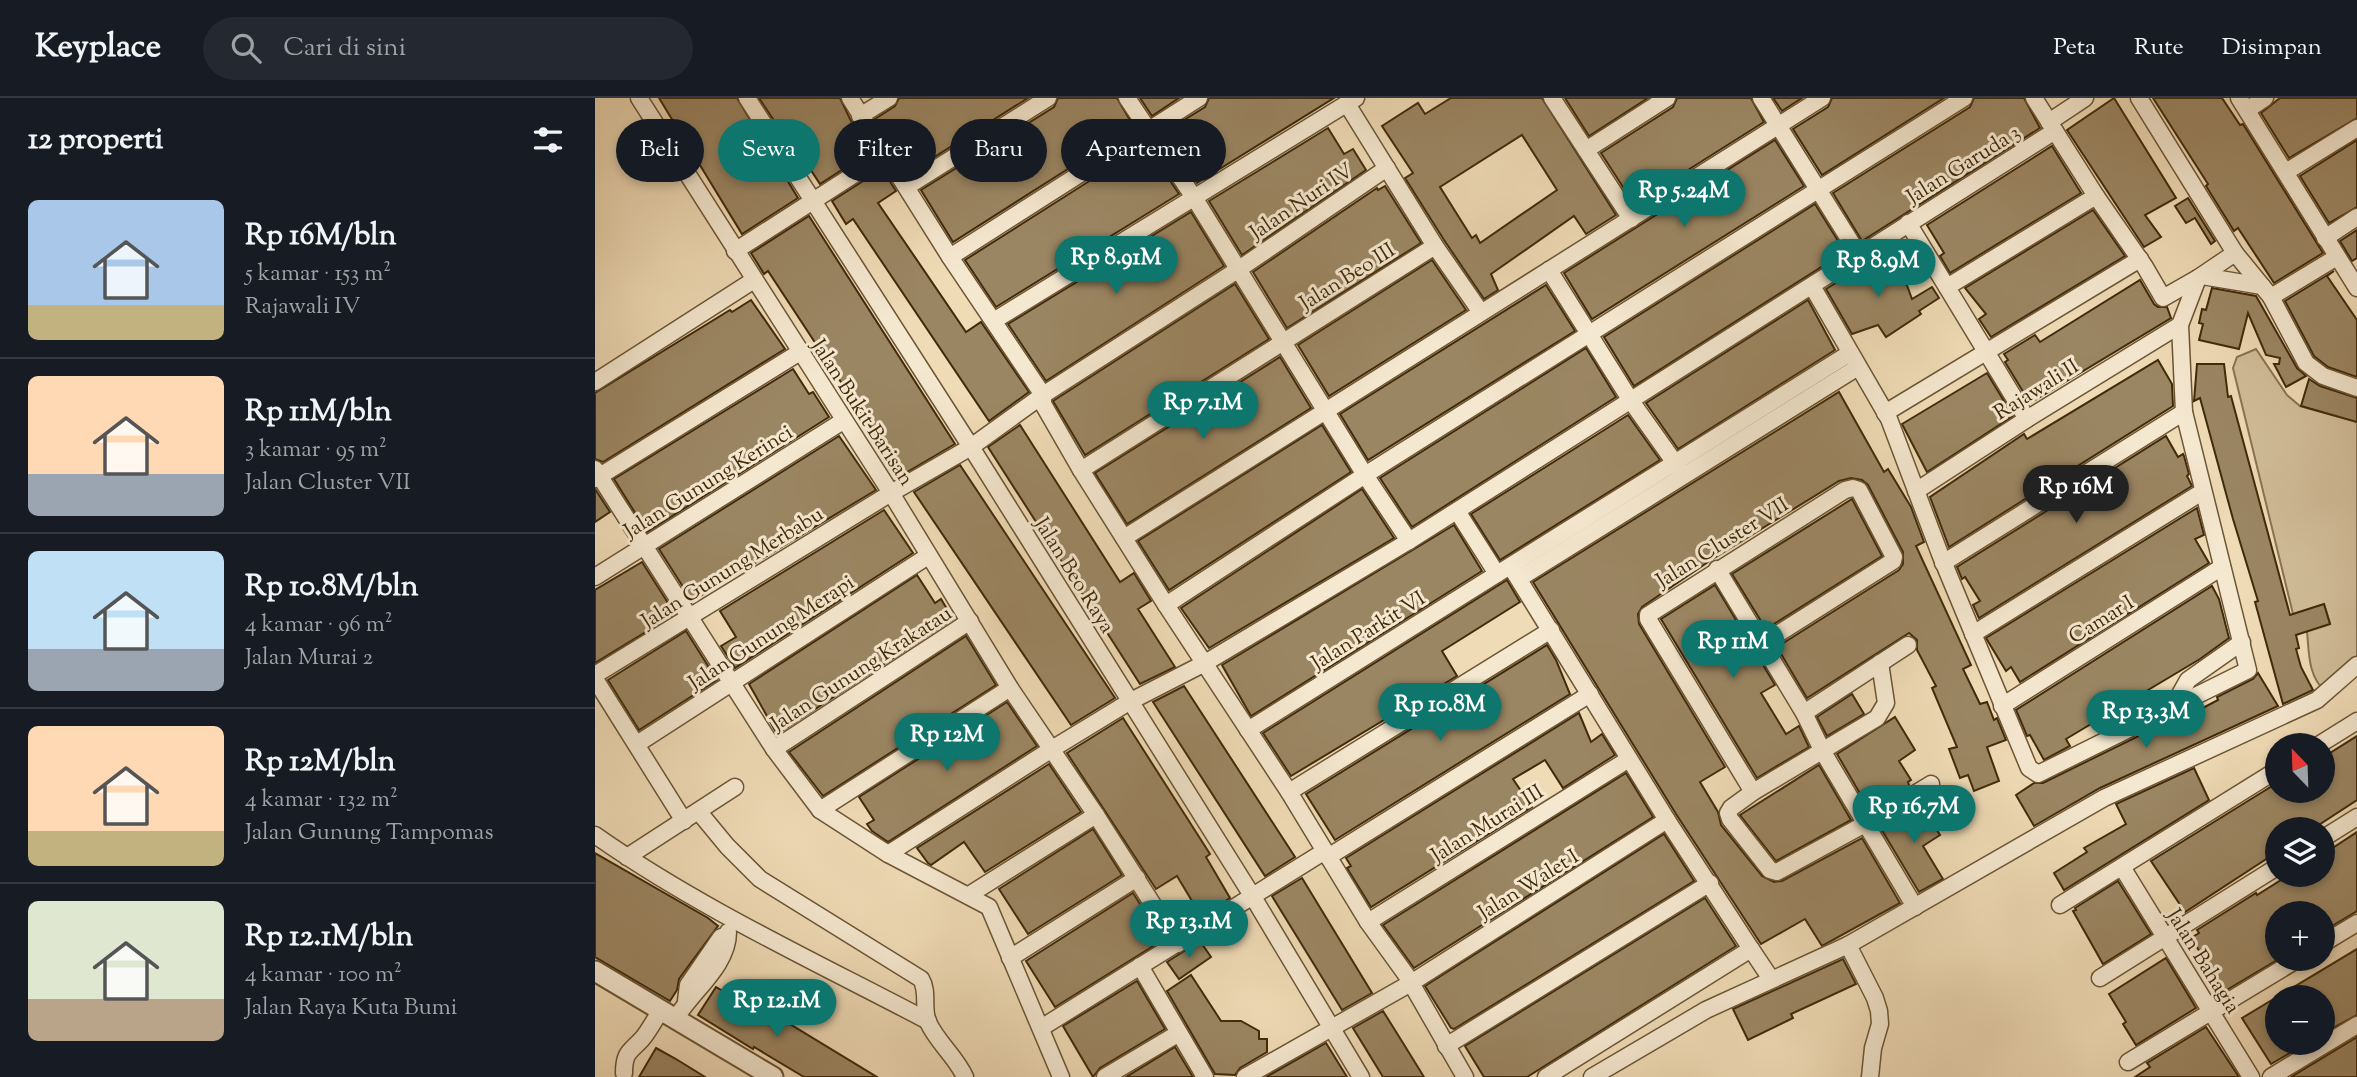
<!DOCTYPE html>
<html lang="id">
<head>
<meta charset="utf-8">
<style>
  :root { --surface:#171b24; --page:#242831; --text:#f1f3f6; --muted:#9ea1a6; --line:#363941; --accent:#0f766e }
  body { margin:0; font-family:"Sorts Mill Goudy",serif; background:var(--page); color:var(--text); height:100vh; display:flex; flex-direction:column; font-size:26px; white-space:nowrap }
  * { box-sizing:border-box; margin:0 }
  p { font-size:23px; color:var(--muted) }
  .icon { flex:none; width:38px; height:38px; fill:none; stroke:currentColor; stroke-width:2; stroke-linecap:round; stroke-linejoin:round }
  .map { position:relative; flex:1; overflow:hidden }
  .side { display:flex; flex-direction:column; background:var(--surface); width:595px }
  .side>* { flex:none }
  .guide { position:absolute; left:21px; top:21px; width:665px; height:63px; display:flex; gap:14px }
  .needle { width:46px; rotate:337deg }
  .fabs { position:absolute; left:1670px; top:635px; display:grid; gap:14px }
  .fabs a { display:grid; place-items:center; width:70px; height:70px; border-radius:50%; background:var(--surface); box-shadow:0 4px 10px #0003; font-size:35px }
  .price { position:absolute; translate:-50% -60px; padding:0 16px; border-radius:24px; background:var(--accent); color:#fff; font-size:23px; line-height:46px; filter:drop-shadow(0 2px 4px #0008) }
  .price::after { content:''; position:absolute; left:50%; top:42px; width:21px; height:16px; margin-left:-10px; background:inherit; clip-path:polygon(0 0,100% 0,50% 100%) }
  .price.on { background:#222; color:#fff }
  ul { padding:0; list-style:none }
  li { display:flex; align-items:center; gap:21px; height:175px; padding:0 28px }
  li+li { border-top:2px solid var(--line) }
  li span { display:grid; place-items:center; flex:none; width:196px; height:140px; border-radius:10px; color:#555 }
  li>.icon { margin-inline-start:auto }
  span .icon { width:84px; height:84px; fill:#fffc; stroke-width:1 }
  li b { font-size:30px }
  h2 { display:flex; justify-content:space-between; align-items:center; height:84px; padding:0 28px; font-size:30px }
  .chip { padding:0 24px; border-radius:32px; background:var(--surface); box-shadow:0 4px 10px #0003; font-size:24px; line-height:63px }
  .chip.on { background:var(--accent); color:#fff }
  header { display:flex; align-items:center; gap:42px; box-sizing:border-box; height:98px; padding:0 35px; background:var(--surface); border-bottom:2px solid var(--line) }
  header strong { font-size:33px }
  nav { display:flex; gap:38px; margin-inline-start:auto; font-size:24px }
  .search { width:490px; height:63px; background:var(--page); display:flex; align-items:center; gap:18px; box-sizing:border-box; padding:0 24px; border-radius:38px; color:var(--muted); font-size:26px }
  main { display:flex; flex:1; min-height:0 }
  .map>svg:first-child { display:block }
  .green { fill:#d1bd99; stroke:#897452; stroke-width:2 }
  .building { fill:#9b8663; stroke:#412a0a; stroke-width:2; fill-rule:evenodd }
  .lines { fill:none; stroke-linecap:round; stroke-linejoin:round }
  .minor-casing { stroke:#6c5635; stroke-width:19 }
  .tertiary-casing { stroke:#6c5635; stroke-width:23 }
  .minor { stroke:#f5e8d0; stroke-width:16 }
  .tertiary { stroke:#f5e8d0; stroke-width:19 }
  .labels { text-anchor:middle; stroke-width:6; stroke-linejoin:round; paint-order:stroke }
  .street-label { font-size:21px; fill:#412a0a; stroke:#f5e8d0 }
</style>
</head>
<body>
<header>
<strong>Keyplace</strong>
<div class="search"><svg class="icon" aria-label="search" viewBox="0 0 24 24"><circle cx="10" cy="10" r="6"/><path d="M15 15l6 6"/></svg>Cari di sini</div>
<nav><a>Peta</a><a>Rute</a><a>Disimpan</a></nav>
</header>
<main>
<section class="side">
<h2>12 properti<svg class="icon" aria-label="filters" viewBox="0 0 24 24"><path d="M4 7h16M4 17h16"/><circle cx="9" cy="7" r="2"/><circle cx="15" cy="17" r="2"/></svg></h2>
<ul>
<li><span style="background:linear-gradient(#a9c7e8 75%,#c2b280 0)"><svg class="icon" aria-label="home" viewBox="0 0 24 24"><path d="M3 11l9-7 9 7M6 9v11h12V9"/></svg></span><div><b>Rp 16M/bln</b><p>5 kamar · 153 m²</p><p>Rajawali IV</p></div></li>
<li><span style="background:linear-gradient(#ffd9b3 70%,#9aa5b1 0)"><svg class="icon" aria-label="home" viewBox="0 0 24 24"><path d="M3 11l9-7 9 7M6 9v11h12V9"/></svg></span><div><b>Rp 11M/bln</b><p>3 kamar · 95 m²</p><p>Jalan Cluster VII</p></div></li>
<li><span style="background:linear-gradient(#bfe0f5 70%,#9aa5b1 0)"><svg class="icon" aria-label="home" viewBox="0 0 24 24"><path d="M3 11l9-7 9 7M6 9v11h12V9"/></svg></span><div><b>Rp 10.8M/bln</b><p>4 kamar · 96 m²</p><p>Jalan Murai 2</p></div></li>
<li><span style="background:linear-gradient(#ffd9b3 75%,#c2b280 0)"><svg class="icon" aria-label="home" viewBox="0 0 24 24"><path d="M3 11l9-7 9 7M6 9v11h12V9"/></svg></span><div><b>Rp 12M/bln</b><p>4 kamar · 132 m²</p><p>Jalan Gunung Tampomas</p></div></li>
<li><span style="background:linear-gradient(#dfe7d0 70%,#b9a48a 0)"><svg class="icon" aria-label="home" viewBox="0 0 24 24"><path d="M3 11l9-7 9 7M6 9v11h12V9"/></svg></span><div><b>Rp 12.1M/bln</b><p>4 kamar · 100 m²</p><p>Jalan Raya Kuta Bumi</p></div></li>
</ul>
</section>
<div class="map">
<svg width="1762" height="979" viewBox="0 0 1762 979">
  <rect width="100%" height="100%" fill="#efdbb6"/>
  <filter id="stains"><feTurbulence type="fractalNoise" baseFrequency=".00286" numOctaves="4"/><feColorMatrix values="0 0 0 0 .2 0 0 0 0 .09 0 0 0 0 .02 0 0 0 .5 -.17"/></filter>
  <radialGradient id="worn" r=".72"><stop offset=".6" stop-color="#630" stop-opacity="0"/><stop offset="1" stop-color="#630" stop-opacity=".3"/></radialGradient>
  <path class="green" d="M1661,251L1692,297L1705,308L1762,324V567L1731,594C1713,579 1714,555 1712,533L1735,525L1729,506L1698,516L1638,270L1642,259Z"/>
  <g class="building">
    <polygon points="64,0 142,0 203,100 147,136"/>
    <polygon points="164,0 245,0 256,23 276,53 225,86 189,31 186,33"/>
    <polygon points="304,0 433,0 314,75 280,21 300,8"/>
    <polygon points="463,0 522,0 539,29 358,144 326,92 459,9"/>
    <polygon points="545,0 584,0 557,18"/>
    <polygon points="614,0 739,0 602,85 568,35 610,9"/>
    <path d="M856,0H947L1021,117L991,136L979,118L896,176L903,192L889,201L849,142L810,80L818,75L787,28L823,5L830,16ZM927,37L962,92L885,145L881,137L877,140L845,89Z"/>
    <polygon points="970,0 1053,0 994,38"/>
    <polygon points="1082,0 1156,0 1169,24 1039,106 1006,55 1078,9"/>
    <polygon points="1178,0 1207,0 1187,13"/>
    <polygon points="1237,0 1349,0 1227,77 1198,31 1233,9"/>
    <polygon points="1379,0 1429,0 1445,30 1267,143 1238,95 1375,9"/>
    <polygon points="1519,0 1581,100 1550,117 1566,139 1549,149 1472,32"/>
    <polygon points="1558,0 1627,0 1645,27 1648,26 1728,155 1679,185 1643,130 1639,133 1611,88 1613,86"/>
    <polygon points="1685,0 1762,0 1762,20 1694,60 1666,15"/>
    <polygon points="733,30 749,56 758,51 771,72 647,157 614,103"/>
    <polygon points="1180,42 1209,88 997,221 969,175"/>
    <polygon points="1762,42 1762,109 1734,125 1705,78"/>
    <polygon points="551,47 584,96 401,209 370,162"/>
    <polygon points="1457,48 1486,95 1355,175 1345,158 1349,155 1332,127"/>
    <polygon points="287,71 301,93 283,105 371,234 386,224 434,294 394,323 258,121 251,126 237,103"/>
    <polygon points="790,88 826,145 692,230 658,174 782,90 783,92"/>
    <polygon points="1593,100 1620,143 1616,146 1600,120 1591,125 1580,108"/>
    <polygon points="1220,106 1250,154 1039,288 1009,239"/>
    <polygon points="1498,112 1530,158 1396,239 1384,221 1391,216 1370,190"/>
    <polygon points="596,114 629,168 451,283 413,226"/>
    <polygon points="214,118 360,346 307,377 173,173 169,176 156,155"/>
    <polygon points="1762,132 1762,160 1757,163 1745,143"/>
    <polygon points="1302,160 1317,201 1337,189 1344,200 1324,213 1326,216 1291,239 1283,227 1257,236 1231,191 1247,181"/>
    <polygon points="837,162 871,212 734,298 703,247"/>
    <polygon points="1739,173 1732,178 1762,222 1762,279 1733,269 1719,258 1690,203"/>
    <polygon points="1545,182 1559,206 1563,209 1572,209 1576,220 1435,305 1410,264 1413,262 1409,256 1440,237 1445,244"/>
    <polygon points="640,186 674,241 490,357 458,303"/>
    <polygon points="951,187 980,233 773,362 745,316"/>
    <polygon points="1617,190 1661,198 1702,270 1711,278 1691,289 1679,266 1684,266 1685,260 1671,257 1653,215 1644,251 1604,242 1608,226 1604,225 1607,211 1611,212"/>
    <polygon points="156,202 190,251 8,364 0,361 0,295 135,212 137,214"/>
    <polygon points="1213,202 1240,252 1083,351 1051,305"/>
    <polygon points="991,250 1021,299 817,429 785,380"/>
    <polygon points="685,259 716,310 532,426 500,375"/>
    <polygon points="1563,262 1577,286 1578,308 1354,449 1335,399 1429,336 1432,341"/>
    <polygon points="1602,266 1629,266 1633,299 1636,298 1640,313 1695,517 1729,506 1735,526 1701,537 1704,550 1701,551 1706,569 1718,592 1688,606 1660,504 1663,503 1638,421 1605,300 1599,303"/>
    <polygon points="198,271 214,296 218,294 234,319 52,434 19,381"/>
    <polygon points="1392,275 1418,318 1332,374 1307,326"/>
    <polygon points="1714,281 1725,288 1762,300 1762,324 1706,308"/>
    <polygon points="1244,294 1289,374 1293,371 1316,409 1329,444 1321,448 1376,567 1368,571 1385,606 1392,604 1399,622 1402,620 1411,642 1392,649 1404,683 1379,693 1373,677 1365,680 1354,651 1362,649 1337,590 1341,588 1322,552 1322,542 1314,535 1212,600 1182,549 1304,472 1308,466 1308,454 1273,387 1267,382 1256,380 1244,383 1116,462 1047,509 1043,516 1044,526 1130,669 1105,684 1123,714 1126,727 1167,778 1179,784 1187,783 1267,740 1305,805 1227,848 1210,821 1166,846 1081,716 938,484"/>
    <polygon points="1033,317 1065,362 905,462 876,416"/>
    <polygon points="425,327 525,484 539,475 556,503 543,511 580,569 545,586 393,349"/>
    <polygon points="727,327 756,374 574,492 543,443"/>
    <polygon points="244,338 281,392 97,503 64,451"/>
    <polygon points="1571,338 1583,359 1588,356 1589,358 1594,376 1592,378 1597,388 1384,520 1378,507 1385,503 1370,479 1367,481 1362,469"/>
    <polygon points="365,367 520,600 476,627 319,394"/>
    <polygon points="0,391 15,414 0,424"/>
    <polygon points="767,391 799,440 614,550 586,510"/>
    <polygon points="1257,401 1287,458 1171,531 1137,476"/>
    <polygon points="1602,410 1609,437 1600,441 1614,465 1425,584 1416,569 1411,573 1391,540"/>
    <polygon points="289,412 318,455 140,570 126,548 141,539 125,513"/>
    <polygon points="859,427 887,473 656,618 627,567"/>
    <polygon points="47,464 80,516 0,565 0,492"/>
    <polygon points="322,477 340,505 346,501 358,521 182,636 154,586"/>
    <polygon points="912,482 925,504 847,553 862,578 696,678 668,635"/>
    <polygon points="1120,487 1180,587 1166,595 1191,636 1204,628 1214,649 1162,680 1066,521"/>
    <polygon points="1617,488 1624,501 1634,540 1605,561 1471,641 1475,648 1449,662 1435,637 1432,638 1421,612"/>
    <polygon points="91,533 122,582 44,632 13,582"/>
    <polygon points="371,538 401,587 228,698 194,654"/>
    <polygon points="952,547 961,562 975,596 740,742 711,696"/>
    <polygon points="1663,575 1683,608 1505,690 1439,728 1421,697 1439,685 1448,685 1574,623 1575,625 1587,621 1623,602 1622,599 1658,581"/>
    <polygon points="589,588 700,759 670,778 558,604"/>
    <polygon points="1257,596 1269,616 1232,638 1222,619"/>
    <polygon points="412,604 442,648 293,744 277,733 272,726 279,722 264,699"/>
    <polygon points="984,615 996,644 1007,636 1020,657 968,690 950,662 918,681 937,709 776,809 752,770 756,768 751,760"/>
    <polygon points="1300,619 1320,652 1304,663 1316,682 1313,684 1314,687 1274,711 1242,656"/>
    <polygon points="528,620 615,756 611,759 635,800 606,818 582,778 561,791 472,655"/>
    <polygon points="1762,638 1762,702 1716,732 1682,732 1682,754 1590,814 1556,763 1682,685 1682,693 1727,693 1727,660"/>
    <polygon points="454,666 486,714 390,774 369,744 336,767 333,765 322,750"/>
    <polygon points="1224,667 1256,722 1181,763 1145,717"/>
    <polygon points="1599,670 1614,702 1469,792 1459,775 1492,754 1489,750 1531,726 1521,706"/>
    <polygon points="1031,675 1058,719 819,870 788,827"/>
    <polygon points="1325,705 1345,737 1328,748 1348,781 1324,794 1285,729"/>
    <polygon points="498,731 527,777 433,836 404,791"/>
    <polygon points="1762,734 1762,813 1727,834 1727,816 1682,816 1682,862 1630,893 1596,840 1604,835 1602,832 1661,795 1662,797 1694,777 1727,777 1727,757"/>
    <polygon points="1069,736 1099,783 859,931 856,930 830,888"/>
    <polygon points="0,755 113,820 123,828 84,881 82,892 75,903 0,859"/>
    <polygon points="707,780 777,895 747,912 677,798"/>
    <polygon points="1523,783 1556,836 1508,866 1478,813 1481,812 1480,810"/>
    <polygon points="538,795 568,842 460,909 431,863"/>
    <polygon points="1110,800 1141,848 932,979 889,979 870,948"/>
    <polygon points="605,843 616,859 584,881 572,864"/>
    <polygon points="1762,851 1762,917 1727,936 1727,900 1682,900 1682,945 1712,945 1676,966 1647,920"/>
    <polygon points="1571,860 1601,910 1541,947 1528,926 1531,924 1514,896"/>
    <polygon points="1248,861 1261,886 1196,916 1198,920 1153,942 1138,911"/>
    <polygon points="596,877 626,923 646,923 664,933 664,941 672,941 672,954 645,970 640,977 620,976 572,893"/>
    <polygon points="542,883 570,931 505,970 498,979 468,928"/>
    <polygon points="121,889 158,911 159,909 178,920 180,917 282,979 209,979 159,949 158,951 103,917"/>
    <polygon points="788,913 808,945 829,979 788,979 758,930"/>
    <polygon points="1611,929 1644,979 1540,979 1555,969 1552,965"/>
    <polygon points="1762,939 1762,979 1696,979"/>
    <polygon points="731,945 752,979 671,979"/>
    <polygon points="580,949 598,979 531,979"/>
    <polygon points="61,950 81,961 110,979 44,979"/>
  </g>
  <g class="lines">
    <defs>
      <g id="minor">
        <polyline points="44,0 296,395 415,590 501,717 583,846"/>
        <polyline points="152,0 376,349 658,799 766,979"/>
        <polyline points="255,0 355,159 448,297 448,306 486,372 571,507 694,694 773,824 812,878 870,979"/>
        <polyline points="532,0 600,101 770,377 814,443"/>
        <polyline points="957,0 1036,121"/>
        <polyline points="1166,0 1264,157"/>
        <polyline points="1439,0 1501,98 1550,169 1568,200 1603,180 1640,155"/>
        <polyline points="1544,0 1640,155 1676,199 1711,265 1728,278 1762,290"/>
        <polyline points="1644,0 1762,190"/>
        <polyline points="752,6 840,148 885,213"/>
        <polyline points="1652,12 1670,0"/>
        <polyline points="265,18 294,0"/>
        <polyline points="1454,24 1490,0"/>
        <polyline points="991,52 1072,0"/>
        <polyline points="1691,74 1762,30"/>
        <polyline points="313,88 453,0"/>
        <polyline points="1313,125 1432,321"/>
        <polyline points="1730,140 1762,119"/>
        <polyline points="140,153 291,56"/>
        <polyline points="355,159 604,0"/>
        <polyline points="954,172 1036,303 1085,372"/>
        <polyline points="1607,178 1667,188"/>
        <polyline points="1217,188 1294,321 1345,456 1434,670 1443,676 1653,572 1589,314 1585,227 1603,180"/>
        <polyline points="1352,189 1501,98"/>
        <polyline points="1676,199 1742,159"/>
        <polyline points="400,222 761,0"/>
        <polyline points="0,284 159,182"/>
        <polyline points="1290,315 1545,161"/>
        <polyline points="0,371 179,651 225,712 293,756 394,809 466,979"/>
        <polyline points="486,372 840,148"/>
        <polyline points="0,381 205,254"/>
        <polyline points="1321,393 1432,321 1585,227"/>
        <polyline points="862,413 902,476"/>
        <polyline points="529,440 1227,0"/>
        <polyline points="1348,465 1589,314"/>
        <polyline points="916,469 1072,722 1156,851 951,979"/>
        <polyline points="1122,471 1209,615 1228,654 1320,809"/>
        <polyline points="0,479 248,323"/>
        <polyline points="925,480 1263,269"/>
        <polyline points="571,507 770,377 1369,0"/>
        <polyline points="1378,536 1607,394"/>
        <polyline points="1285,565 1291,605 1282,620 1158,694 1136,710 1133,715 1135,721 1175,772 1182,774 1270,726 1336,686"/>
        <polyline points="0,577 296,395 376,349 448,297 644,171 792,70"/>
        <polyline points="0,581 89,723"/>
        <polyline points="1579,607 1593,582 1647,544"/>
        <polyline points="1407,608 1627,469"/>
        <polyline points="1209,615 1313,547"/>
        <polyline points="653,632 1255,255"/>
        <polyline points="42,646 333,458"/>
        <polyline points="1722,648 1762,623"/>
        <polyline points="179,651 375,523"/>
        <polyline points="694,694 956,532"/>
        <polyline points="1158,694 1053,521 1053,517 1250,392 1258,390 1264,392 1299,459 1298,463 1167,546"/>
        <polyline points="225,712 415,590"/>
        <path d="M104,714L132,748L165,781L326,881C334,894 327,910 333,924C342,944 361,959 370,979"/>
        <path d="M0,737C104,810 221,864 333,923"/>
        <polyline points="1727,741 1762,719"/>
        <polyline points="293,756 457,651 534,604 610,565 814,443 1460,33"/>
        <polyline points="32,759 140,689"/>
        <polyline points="733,759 995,596"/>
        <polyline points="1527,769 1656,979"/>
        <polyline points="374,797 501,717"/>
        <polyline points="1465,807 1682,672"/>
        <polyline points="773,824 1034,661"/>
        <polyline points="1727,846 1762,825"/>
        <polyline points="1253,847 1280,900 1284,913 1285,926 1278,950 1275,979"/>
        <polyline points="1156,851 1176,881"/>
        <polyline points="415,860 542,780"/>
        <polyline points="545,868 610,979"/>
        <polyline points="1505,880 1682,769"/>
        <polyline points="91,903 93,887 126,839"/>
        <path d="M81,920C97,893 133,868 133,834"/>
        <polyline points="446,930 730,753"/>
        <polyline points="851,948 1115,785"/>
        <polyline points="1533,964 1703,861"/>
        <path d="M29,975C29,954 35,954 47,941C54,933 60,921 66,912"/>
        <polyline points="510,979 584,935"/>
        <polyline points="650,979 816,885 1072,722"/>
        <polyline points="997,979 1111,912 1253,847 1509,700 1722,602 1762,567"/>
        <polyline points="1676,979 1762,927"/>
      </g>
      <polyline id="tertiary" points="0,873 178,979"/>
    </defs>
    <use href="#minor" class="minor-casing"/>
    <use href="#tertiary" class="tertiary-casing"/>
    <use href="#minor" class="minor"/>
    <use href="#tertiary" class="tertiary"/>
  </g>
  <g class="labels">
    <g class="street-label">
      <text transform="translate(1368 66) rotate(-32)" y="7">Jalan Garuda 3</text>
      <text transform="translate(706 103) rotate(-34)" y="7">Jalan Nuri IV</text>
      <text transform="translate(752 178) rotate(-32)" y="7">Jalan Beo III</text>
      <text transform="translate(1441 291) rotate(-32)" y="7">Rajawali II</text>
      <text transform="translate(268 314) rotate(57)" y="7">Jalan Bukit Barisan</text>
      <text transform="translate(113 383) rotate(-32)" y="7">Jalan Gunung Kerinci</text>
      <text transform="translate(1127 444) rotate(-32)" y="7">Jalan Cluster VII</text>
      <text transform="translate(137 469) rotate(-32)" y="7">Jalan Gunung Merbabu</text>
      <text transform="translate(480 477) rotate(58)" y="7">Jalan Beo Raya</text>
      <text transform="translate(1506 521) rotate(-32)" y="7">Camar I</text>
      <text transform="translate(773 532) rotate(-32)" y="7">Jalan Parkit VI</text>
      <text transform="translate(176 534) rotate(-33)" y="7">Jalan Gunung Merapi</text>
      <text transform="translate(266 570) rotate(-33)" y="7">Jalan Gunung Krakatau</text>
      <text transform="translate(892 725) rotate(-32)" y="7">Jalan Murai III</text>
      <text transform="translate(933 786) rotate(-32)" y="7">Jalan Walet I</text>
      <text transform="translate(1609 863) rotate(58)" y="7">Jalan Bahagia</text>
    </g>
  </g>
  <rect width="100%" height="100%" filter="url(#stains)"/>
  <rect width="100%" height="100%" fill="url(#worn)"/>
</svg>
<div class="fabs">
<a><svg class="needle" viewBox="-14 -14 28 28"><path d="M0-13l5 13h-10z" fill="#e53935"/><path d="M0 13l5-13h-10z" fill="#9ea1a6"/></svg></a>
<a><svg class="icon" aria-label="layers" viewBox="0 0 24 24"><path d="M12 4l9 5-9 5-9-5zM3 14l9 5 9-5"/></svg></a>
<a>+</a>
<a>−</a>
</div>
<b class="price" style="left:1089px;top:131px">Rp 5.24M</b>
<b class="price" style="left:521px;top:198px">Rp 8.91M</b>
<b class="price" style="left:1283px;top:201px">Rp 8.9M</b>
<b class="price" style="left:608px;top:343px">Rp 7.1M</b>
<b class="price on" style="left:1481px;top:427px">Rp 16M</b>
<b class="price" style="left:1138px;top:582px">Rp 11M</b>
<b class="price" style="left:845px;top:645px">Rp 10.8M</b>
<b class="price" style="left:1551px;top:652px">Rp 13.3M</b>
<b class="price" style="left:352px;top:675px">Rp 12M</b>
<b class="price" style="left:1319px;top:747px">Rp 16.7M</b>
<b class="price" style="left:594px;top:862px">Rp 13.1M</b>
<b class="price" style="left:182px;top:941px">Rp 12.1M</b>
<div class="guide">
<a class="chip">Beli</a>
<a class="chip on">Sewa</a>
<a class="chip">Filter</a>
<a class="chip">Baru</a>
<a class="chip">Apartemen</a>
</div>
</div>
</main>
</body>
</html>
